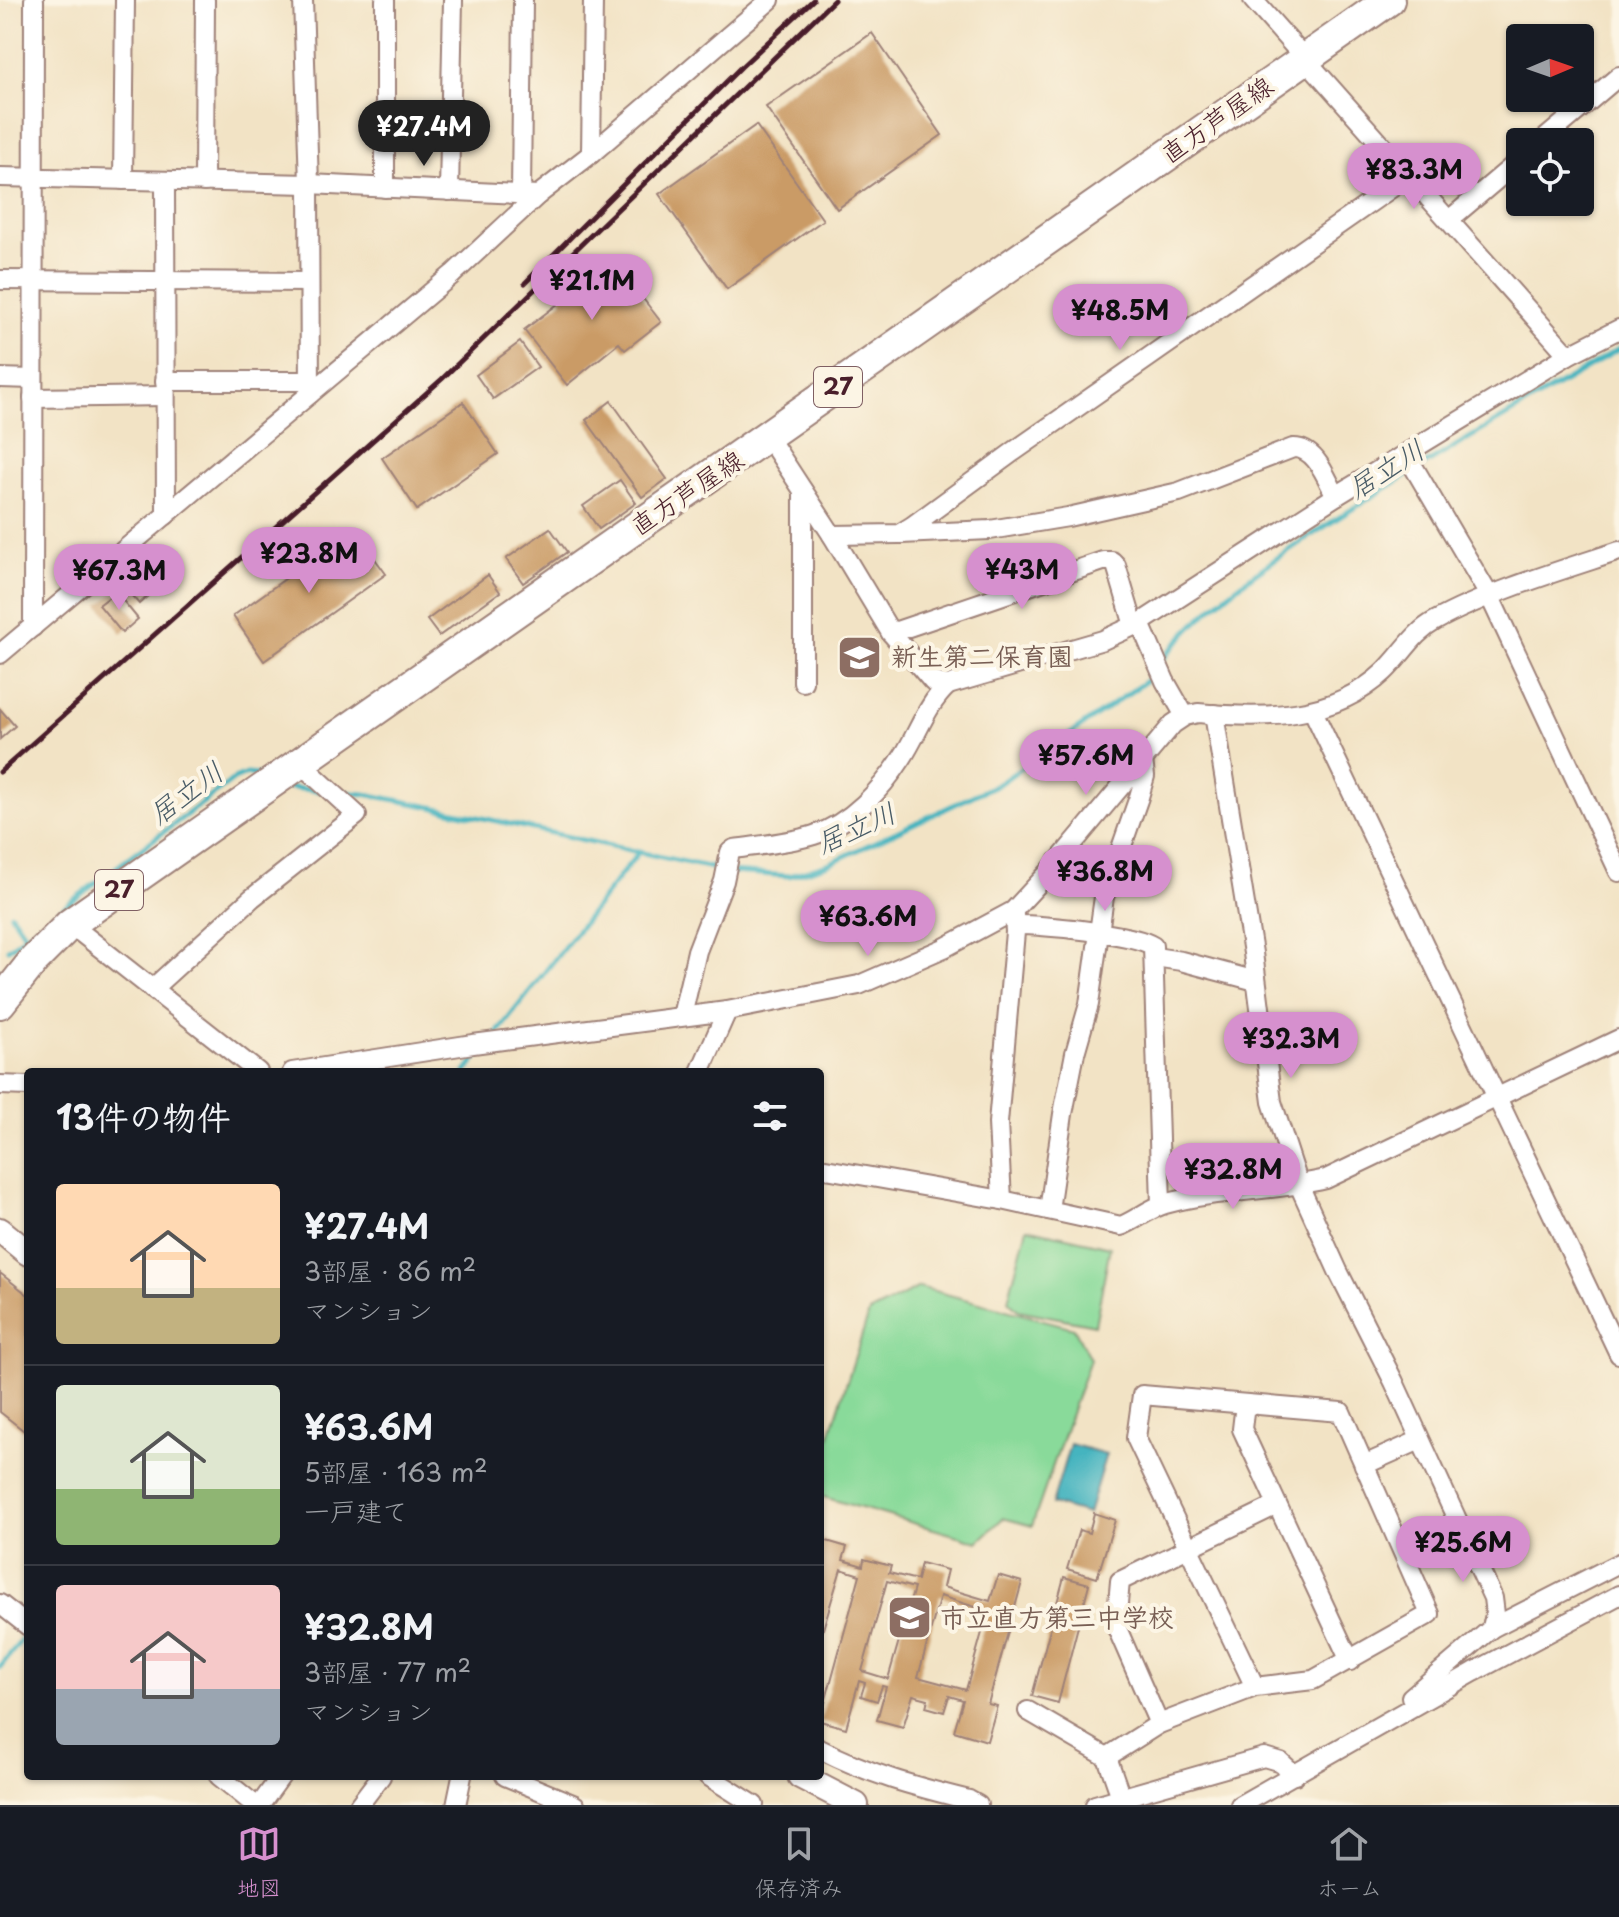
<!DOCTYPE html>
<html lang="ja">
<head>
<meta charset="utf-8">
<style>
  :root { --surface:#171b24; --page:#20242c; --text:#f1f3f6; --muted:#9ea1a6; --line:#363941; --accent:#d690ce }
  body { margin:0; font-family:"Playpen Sans","Klee One",sans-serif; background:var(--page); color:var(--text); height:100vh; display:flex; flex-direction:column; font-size:30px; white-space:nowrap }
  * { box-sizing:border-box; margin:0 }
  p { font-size:26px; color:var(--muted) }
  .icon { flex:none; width:44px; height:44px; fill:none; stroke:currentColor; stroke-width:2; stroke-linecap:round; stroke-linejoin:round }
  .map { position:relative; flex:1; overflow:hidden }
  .drawer { position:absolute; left:24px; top:1068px; width:800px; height:712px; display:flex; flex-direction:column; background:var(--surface); border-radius:8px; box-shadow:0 2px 6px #0004 }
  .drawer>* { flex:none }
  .needle { width:52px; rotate:88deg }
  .tools { position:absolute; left:1506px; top:24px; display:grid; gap:16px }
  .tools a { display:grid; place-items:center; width:88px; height:88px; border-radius:8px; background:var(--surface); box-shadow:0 2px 6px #0004; font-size:40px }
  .price { position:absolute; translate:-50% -68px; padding:0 18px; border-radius:28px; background:var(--accent); color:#111; font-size:26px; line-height:52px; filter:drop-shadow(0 2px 4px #0008) }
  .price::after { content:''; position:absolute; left:50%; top:48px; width:24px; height:18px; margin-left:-12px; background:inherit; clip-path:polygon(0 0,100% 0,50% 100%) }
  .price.selected { background:#222; color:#fff }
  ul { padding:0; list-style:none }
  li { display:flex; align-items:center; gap:24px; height:200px; padding:0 32px }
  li+li { border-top:2px solid var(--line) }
  li span { display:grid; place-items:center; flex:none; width:224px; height:160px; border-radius:8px; color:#555 }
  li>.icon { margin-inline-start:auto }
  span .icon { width:96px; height:96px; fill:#fffc; stroke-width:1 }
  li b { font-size:34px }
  h2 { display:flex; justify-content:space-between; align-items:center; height:96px; padding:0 32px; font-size:34px }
  .tab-bar { display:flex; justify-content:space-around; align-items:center; height:112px; border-top:2px solid var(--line); background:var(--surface); font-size:22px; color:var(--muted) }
  .tab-bar a { display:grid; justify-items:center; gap:4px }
  .tab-bar .selected { color:var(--accent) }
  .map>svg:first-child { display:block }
  .green { fill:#89da9a; stroke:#6a7c62; stroke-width:2 }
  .water { fill:#45b4bf; stroke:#486a75; stroke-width:2 }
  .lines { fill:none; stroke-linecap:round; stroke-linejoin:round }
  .stream { stroke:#45b4bf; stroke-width:5 }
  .building { fill:#ca9b66; fill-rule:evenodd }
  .minor-casing { stroke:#9e8178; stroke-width:22 }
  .tertiary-casing { stroke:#9e8178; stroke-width:28 }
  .primary-casing { stroke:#9e8178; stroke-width:34 }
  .minor { stroke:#fff; stroke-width:18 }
  .tertiary { stroke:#fff; stroke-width:24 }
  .primary { stroke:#fff; stroke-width:30 }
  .rail { stroke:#4a1f2b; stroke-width:5 }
  .labels { text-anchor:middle; stroke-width:8; stroke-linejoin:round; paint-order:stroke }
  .shield { fill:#fcf5e5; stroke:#7f5f63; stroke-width:2 }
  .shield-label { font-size:24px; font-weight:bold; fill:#4a1f2b }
  .street-label { font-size:26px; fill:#4a1f2b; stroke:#fcf5e5 }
  .education-label { font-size:26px; font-weight:bold; fill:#785e54; stroke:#fcf5e5; text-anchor:start }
  .water-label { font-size:28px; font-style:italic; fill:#485b66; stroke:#fcf5e5 }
</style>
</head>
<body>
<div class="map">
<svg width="1619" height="1805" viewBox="0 0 1619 1805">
  <rect width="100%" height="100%" fill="#fcf5e5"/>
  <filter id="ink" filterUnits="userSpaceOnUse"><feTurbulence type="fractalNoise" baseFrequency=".0125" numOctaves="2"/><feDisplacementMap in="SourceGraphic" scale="16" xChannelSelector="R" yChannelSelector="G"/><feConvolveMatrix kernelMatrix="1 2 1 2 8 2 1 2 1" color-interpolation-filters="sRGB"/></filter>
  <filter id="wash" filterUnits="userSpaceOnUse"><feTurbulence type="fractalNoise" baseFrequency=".006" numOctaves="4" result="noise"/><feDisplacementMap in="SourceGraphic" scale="32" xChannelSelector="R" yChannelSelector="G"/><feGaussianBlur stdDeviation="1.8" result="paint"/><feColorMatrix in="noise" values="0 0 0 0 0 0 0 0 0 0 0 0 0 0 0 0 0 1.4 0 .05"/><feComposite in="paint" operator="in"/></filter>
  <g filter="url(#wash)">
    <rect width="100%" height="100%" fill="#f2e3c5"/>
    <g class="green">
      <polygon points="1027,1228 1110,1247 1095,1325 1018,1310 1008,1300"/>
      <polygon points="919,1287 1074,1328 1090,1359 1032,1526 1003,1518 978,1542 820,1496 820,1466 869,1313"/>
    </g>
    <polygon class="water" points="1070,1444 1106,1454 1088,1514 1052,1504"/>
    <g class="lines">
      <g class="stream">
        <path d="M1161,662C1210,598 1279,556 1346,513C1436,456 1528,404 1619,349"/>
        <polyline points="284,787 321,791"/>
        <polyline points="339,792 365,794 432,807 721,870"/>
        <polyline points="731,872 789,876 828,864 1000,783 1146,681 1155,670"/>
        <polyline points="11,914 26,936"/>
        <polyline points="8,949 234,779 246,774 261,775"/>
        <polyline points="494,1037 638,853"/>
        <polyline points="466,1072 485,1048"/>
        <polyline points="0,1667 23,1638"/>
      </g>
    </g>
    <g id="blocks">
      <g class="building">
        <polygon points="872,33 942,135 837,209 766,107"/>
        <polygon points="756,125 823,220 727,289 659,194"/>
        <polygon points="611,257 661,322 625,350 619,343 567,385 524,330 563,300 560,296"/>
        <polygon points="520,342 538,367 493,399 476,375"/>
        <polygon points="611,401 667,479 642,497 586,420"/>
        <polygon points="463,402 498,454 417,510 382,458"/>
        <polygon points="620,480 636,503 599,529 583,506"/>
        <polygon points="550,528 567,552 523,583 506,559"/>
        <polygon points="354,530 386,574 264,661 233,616"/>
        <polygon points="157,562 170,576 139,604 126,589"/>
        <polygon points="488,575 500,592 439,636 427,620"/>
        <polygon points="116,592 138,619 122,633 99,605"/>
        <polygon points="0,709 15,726 0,739"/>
        <polygon points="0,1273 28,1295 28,1434 0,1412"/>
        <polygon points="1094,1513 1115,1520 1097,1578 1067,1569 1079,1530 1089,1533"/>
        <path d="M820,1539L847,1547L843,1560L863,1566L864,1559L891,1566L889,1573L917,1580L921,1563L947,1570L943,1587L990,1601L998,1575L1022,1582L988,1704L997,1706L987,1741L954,1731L963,1700L949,1696L944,1712L926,1707L928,1699L913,1695L903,1727L877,1720L886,1687L882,1686L877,1701L861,1696L865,1683L859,1681L846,1728L820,1721L860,1575L841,1569L820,1639ZM887,1581L914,1588L888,1679L862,1671ZM940,1596L988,1611L966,1690L918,1677Z"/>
        <polygon points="1064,1577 1089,1584 1058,1703 1032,1696"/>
      </g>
    </g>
  </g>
  <g filter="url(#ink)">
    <use href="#blocks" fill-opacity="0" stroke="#9e8178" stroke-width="2"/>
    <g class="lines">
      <defs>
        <g id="minor">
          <polyline points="303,0 309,184 310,394"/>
          <polyline points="385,0 385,188"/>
          <polyline points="1253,0 1568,355"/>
          <polyline points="1541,142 1619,76"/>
          <polyline points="591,154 593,0"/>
          <polyline points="0,177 309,184 538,195"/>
          <polyline points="123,180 125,0"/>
          <polyline points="165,181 166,515"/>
          <polyline points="204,182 205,0"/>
          <polyline points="449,191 453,0"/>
          <polyline points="521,194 523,0"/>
          <polyline points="1449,220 1520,160"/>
          <polyline points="0,280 309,282"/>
          <polyline points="0,378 33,379"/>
          <polyline points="165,381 309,381"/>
          <polyline points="33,398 165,396"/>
          <polyline points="768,437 832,535 891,633 933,682 948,685 1103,640 1140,623 1336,496 1568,355 1619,329"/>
          <polyline points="1406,454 1490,597 1619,872"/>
          <path d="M901,534L990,530L1068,517L1179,492L1293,448C1316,447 1326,478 1336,496"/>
          <polyline points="832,535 899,534 912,526 1013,452 1410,175"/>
          <polyline points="1140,623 1165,681 1185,716"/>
          <polyline points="33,627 34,0"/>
          <polyline points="891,633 1103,561 1112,561 1116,565 1134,626"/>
          <polyline points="0,654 453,274 538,195 591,154 770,0"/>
          <polyline points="803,682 803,491"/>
          <polyline points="1313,711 1619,1354"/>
          <polyline points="1214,714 1253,953 1272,1102 1299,1185 1338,1271 1394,1382 1493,1598 1495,1614 1492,1628"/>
          <polyline points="70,924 258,1072"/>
          <path d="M1015,925C1041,925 1134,933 1153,946L1161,1204"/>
          <polyline points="1155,957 1181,961 1256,981"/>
          <polyline points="152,989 252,898 357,815 300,763"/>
          <path d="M682,1016L697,951L724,881L730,852L734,849C760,845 788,843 814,835C850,824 882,789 902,758C918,734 926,705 948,685"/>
          <path d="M292,1072L473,1044L727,1011L859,985L944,948L1013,911L1050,871L1173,724L1185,716L1198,713C1263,719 1333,720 1384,672C1402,655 1413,633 1435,621C1488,592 1562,570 1619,551"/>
          <polyline points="700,1072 727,1011"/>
          <polyline points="0,1085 28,1086"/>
          <path d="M820,1168L1002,1200L1121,1226C1136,1220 1150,1208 1165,1204C1218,1189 1273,1192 1326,1179L1619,1039"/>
          <polyline points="1002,1200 998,1123 1015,932 1014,915"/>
          <polyline points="1049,1210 1063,1114 1075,1053 1089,1004 1104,897 1139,797 1145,776 1143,760"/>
          <polyline points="1245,1404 1242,1429 1350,1661"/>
          <polyline points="1364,1465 1420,1440"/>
          <polyline points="0,1604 28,1626"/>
          <polyline points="1411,1697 1492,1628 1619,1563"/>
          <polyline points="1028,1711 1107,1757 1121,1797"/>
          <polyline points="1159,1724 1116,1626 1120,1581 1277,1505"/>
          <path d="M820,1749C871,1775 913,1786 969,1800L978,1805"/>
          <polyline points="1107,1757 1159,1724 1255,1687 1313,1680 1430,1614 1341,1412 1142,1395 1136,1438 1255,1687"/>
          <polyline points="219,1776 255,1805"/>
          <polyline points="505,1776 575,1805"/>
          <polyline points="708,1776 754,1805"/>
          <polyline points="260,1805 281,1776"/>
          <polyline points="359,1805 381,1776"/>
          <polyline points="456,1805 462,1776"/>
          <polyline points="1095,1805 1264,1757 1281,1762 1295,1775"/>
          <polyline points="1240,1805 1474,1672 1619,1595"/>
        </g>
        <g id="tertiary">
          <polyline points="0,1230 28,1253"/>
          <polyline points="800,1776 856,1805"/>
        </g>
        <polyline id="primary" points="0,1003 34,960 70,924 1389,0"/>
      </defs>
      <use href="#minor" class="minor-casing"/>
      <use href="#tertiary" class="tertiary-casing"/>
      <use href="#primary" class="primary-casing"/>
      <use href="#minor" class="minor"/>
      <use href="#tertiary" class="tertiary"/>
      <use href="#primary" class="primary"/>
      <g class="rail">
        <polyline points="525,283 741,67 813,0"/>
        <polyline points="0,772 442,379 834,0"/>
      </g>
    </g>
  </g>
  <defs>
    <symbol id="school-square" viewBox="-11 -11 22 22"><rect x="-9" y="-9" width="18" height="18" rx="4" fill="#8d6e63" stroke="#fcf5e5"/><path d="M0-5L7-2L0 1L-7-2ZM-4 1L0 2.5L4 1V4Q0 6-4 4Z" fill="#fff"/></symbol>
  </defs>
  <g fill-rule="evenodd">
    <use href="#school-square" x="834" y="632" width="51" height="51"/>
    <use href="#school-square" x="884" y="1592" width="51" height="51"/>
  </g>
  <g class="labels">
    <g class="shield">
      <rect x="814" y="367" width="48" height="40" rx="6"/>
      <rect x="95" y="870" width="48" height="40" rx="6"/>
    </g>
    <g class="shield-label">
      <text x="838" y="395">27</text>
      <text x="119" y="898">27</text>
    </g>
    <g class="street-label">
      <text transform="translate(1217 120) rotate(-35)" y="9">直方芦屋線</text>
      <text transform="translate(687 493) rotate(-34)" y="9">直方芦屋線</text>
    </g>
    <g class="education-label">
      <text x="891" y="666">新生第二保育園</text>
      <text x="940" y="1627">市立直方第三中学校</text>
    </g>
    <g class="water-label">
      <text transform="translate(1386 469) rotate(-32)" y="10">居立川</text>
      <text transform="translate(186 793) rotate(-36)" y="10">居立川</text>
      <text transform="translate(856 828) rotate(-24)" y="10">居立川</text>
    </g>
  </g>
</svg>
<div class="tools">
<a><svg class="needle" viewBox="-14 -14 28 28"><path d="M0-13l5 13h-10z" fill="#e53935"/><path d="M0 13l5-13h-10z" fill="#9ea1a6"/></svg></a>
<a><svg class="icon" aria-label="locate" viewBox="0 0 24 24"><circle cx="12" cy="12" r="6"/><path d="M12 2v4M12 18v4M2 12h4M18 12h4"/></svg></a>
</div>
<b class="price selected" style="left:424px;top:168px">¥27.4M</b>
<b class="price" style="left:1414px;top:211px">¥83.3M</b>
<b class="price" style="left:592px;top:322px">¥21.1M</b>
<b class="price" style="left:1120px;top:352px">¥48.5M</b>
<b class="price" style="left:309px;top:595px">¥23.8M</b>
<b class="price" style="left:1022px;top:611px">¥43M</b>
<b class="price" style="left:119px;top:612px">¥67.3M</b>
<b class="price" style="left:1086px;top:797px">¥57.6M</b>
<b class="price" style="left:1105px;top:913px">¥36.8M</b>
<b class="price" style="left:868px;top:958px">¥63.6M</b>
<b class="price" style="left:1291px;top:1080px">¥32.3M</b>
<b class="price" style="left:1233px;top:1211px">¥32.8M</b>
<b class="price" style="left:1463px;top:1584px">¥25.6M</b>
<section class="drawer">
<h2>13件の物件<svg class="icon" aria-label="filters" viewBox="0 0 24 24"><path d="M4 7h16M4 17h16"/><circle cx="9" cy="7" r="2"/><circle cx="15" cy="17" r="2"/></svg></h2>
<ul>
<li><span style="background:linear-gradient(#ffd9b3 65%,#c2b280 0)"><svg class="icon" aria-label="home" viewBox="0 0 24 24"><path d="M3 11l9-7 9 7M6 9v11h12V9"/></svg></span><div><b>¥27.4M</b><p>3部屋 · 86 m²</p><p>マンション</p></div></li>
<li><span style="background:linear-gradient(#dfe7d0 65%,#8fb573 0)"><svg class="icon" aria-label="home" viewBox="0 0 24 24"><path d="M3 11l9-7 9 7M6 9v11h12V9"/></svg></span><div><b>¥63.6M</b><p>5部屋 · 163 m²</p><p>一戸建て</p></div></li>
<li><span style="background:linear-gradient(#f6c9c9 65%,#9aa5b1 0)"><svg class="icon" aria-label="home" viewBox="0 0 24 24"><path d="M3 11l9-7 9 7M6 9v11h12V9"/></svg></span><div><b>¥32.8M</b><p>3部屋 · 77 m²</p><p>マンション</p></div></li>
</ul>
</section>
</div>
<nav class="tab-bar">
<a class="selected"><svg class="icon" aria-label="map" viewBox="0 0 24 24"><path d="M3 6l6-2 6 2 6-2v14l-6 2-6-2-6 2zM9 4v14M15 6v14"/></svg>地図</a>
<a><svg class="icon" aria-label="saved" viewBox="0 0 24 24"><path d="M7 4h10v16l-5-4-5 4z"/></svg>保存済み</a>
<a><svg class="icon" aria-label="home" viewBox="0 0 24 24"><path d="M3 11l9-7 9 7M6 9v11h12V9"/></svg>ホーム</a>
</nav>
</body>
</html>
